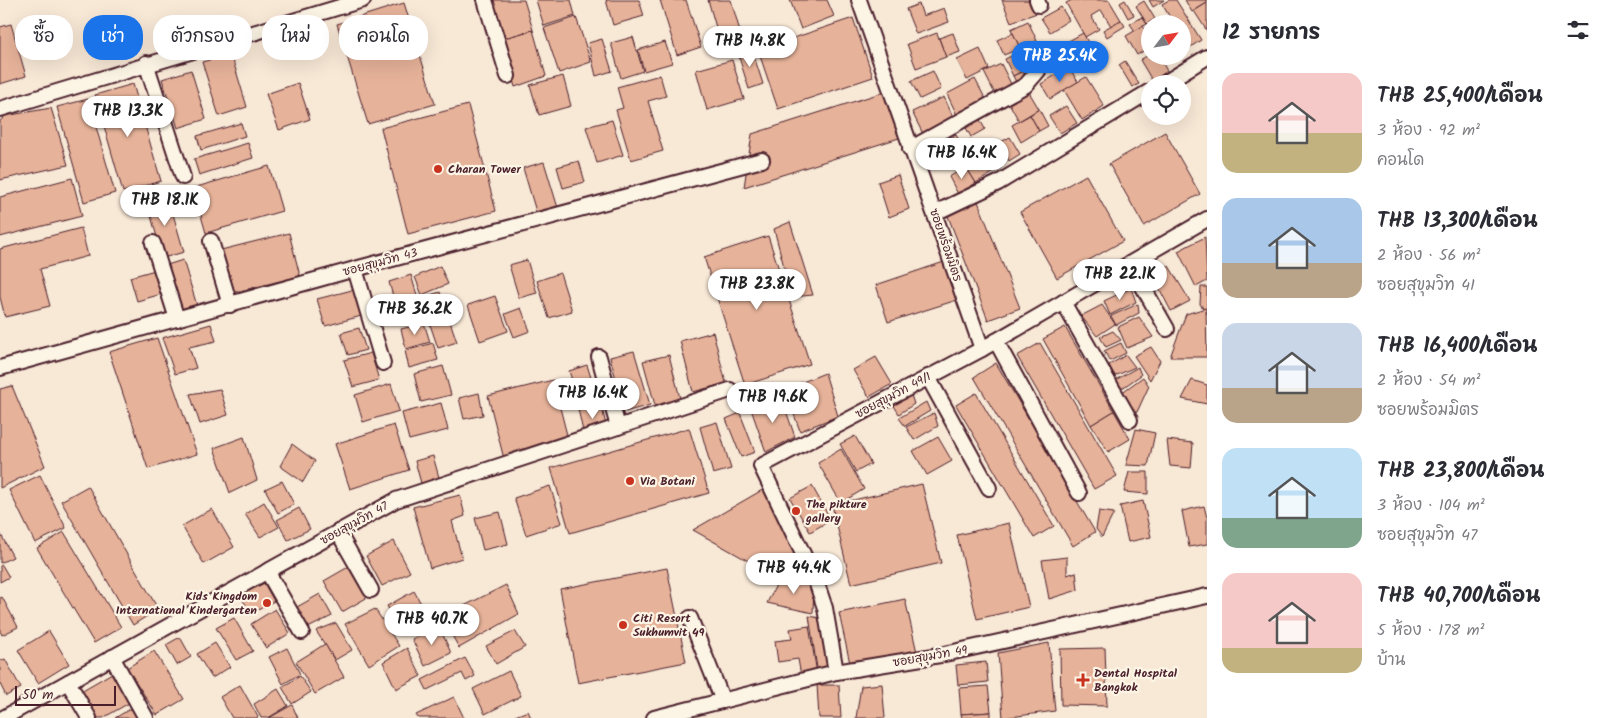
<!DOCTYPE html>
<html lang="th">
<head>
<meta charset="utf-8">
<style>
  :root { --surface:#fff; --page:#f2f2f3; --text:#2b2b33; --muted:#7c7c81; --accent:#1a73e8 }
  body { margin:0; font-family:Kalam,"Playpen Sans Thai",sans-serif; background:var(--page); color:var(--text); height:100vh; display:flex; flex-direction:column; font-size:19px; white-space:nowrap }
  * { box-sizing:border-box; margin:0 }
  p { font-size:16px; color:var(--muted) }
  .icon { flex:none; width:28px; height:28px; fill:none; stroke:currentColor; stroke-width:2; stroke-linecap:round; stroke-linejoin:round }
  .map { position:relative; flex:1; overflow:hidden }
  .sheet { display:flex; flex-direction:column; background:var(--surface); width:400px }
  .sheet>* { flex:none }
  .hud { position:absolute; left:15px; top:15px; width:475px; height:45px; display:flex; gap:10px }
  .needle { width:32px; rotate:59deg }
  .fabs { position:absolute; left:1141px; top:15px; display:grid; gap:10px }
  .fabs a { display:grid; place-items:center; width:50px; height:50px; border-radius:50%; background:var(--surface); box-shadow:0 5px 20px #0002; font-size:25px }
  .scale { position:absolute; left:15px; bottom:12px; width:101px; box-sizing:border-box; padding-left:5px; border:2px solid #4a1f2b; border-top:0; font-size:14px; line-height:18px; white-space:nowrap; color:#4a1f2b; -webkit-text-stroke:4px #fcf5e5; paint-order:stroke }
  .price { position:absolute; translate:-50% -42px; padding:0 11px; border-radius:18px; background:#fff; color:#222; font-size:16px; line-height:32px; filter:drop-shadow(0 1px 2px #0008) }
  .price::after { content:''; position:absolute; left:50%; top:30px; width:15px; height:11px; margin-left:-8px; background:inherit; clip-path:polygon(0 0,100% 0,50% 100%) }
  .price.on { background:var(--accent); color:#fff }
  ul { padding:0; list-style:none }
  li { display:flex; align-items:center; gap:15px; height:125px; padding:0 15px }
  li span { display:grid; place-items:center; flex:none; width:140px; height:100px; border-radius:15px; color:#555 }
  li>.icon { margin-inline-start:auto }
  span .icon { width:60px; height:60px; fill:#fffc; stroke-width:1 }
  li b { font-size:21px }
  h2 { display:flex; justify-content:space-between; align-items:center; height:60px; padding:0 15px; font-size:21px }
  .tag { padding:0 18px; border-radius:20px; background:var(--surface); box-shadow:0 5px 20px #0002; font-size:18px; line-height:45px }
  .tag.on { background:var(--accent); color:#fff }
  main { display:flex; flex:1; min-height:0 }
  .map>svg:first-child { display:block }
  .building { fill:#e6b299; stroke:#4a1f2b }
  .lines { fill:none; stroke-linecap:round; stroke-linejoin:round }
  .minor-casing { stroke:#4a1f2b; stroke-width:18 }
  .minor { stroke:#fcf5e5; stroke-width:14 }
  .poi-dot { fill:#c8321e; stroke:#fcf5e5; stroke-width:2 }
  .labels { text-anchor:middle; stroke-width:4.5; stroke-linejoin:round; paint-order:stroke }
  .poi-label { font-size:12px; font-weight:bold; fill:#4a1f2b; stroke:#fcf5e5; text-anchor:start }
  .street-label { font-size:12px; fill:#4a1f2b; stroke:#fcf5e5 }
</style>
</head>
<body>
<main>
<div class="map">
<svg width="1207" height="718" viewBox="0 0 1207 718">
  <rect width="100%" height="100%" fill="#f8e8d6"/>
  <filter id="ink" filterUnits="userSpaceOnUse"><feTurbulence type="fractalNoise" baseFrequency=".02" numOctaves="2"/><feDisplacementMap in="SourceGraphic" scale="10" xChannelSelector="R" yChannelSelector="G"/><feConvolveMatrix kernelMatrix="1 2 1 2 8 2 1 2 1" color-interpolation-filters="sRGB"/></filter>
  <g filter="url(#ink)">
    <g class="building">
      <polygon points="489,0 524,0 533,30 501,39"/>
      <polygon points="536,0 571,0 575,16 544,26"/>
      <polygon points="606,0 639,0 644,16 613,25"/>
      <polygon points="660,0 686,0 701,47 677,55"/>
      <polygon points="708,0 731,0 741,35 720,41"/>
      <polygon points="790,0 827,0 834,16 801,29"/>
      <polygon points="1002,0 1032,0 1037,13 1011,22"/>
      <polygon points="1072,0 1109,0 1121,20 1111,26 1101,10 1091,16 1099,29 1085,37 1066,3"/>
      <polygon points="1125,0 1134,15 1128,18 1120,3"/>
      <polygon points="1149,0 1164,0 1153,7"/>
      <polygon points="1169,0 1176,0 1201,40 1189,48 1182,38 1182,24 1174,24 1162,4"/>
      <polygon points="1185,0 1207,0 1207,3 1192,12"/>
      <polygon points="1144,1 1155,19 1147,24 1136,6"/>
      <polygon points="404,3 435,104 368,124 337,24"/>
      <polygon points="1207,3 1207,31 1194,11"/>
      <polygon points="919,4 923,16 944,8 949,22 916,34 906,9"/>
      <polygon points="1061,7 1069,20 1050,32 1041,18"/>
      <polygon points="576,17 591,62 559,73 544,28"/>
      <polygon points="1142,17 1147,24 1135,31 1130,24"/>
      <polygon points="853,18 873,77 778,109 758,50"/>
      <polygon points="1121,20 1125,26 1107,37 1103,30"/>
      <polygon points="1028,21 1037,41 1020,48 1011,29"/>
      <polygon points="11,24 26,76 0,84 0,27"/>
      <polygon points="1143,26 1150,39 1150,47 1137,55 1126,36"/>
      <polygon points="533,30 546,76 515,87 501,39"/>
      <polygon points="937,33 946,57 916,68 907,44"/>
      <polygon points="953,33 960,52 946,57 939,38"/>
      <polygon points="1013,33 1020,48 1004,55 997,40"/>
      <polygon points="1083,33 1089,44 1063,60 1056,48"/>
      <polygon points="633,37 643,71 621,78 611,43"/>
      <polygon points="602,39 612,71 596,76 588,43"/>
      <polygon points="665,42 672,63 644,71 638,50"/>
      <polygon points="751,47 763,84 749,89 737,51"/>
      <polygon points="980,49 989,69 967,80 957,60"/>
      <polygon points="1022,51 1030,67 1013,76 1005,59"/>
      <polygon points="231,54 247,107 219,116 202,62"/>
      <polygon points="1150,54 1150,56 1159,56 1168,73 1153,82 1140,60"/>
      <polygon points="732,60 744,99 707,110 696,70"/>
      <polygon points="1125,61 1139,84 1132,87 1119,65"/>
      <polygon points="1001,64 1012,86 995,94 984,72"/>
      <polygon points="1069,67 1078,82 1050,99 1041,84"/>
      <polygon points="191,70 206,119 178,128 162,79"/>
      <polygon points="933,71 941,89 920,99 911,81"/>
      <polygon points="1023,71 1026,78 1016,82 1013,76"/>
      <polygon points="660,75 666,96 648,101 663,151 631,160 616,110 623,108 617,87"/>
      <polygon points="563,76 571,106 539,115 530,85"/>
      <polygon points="1086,77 1104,106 1082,120 1064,90"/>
      <polygon points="975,79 986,100 957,115 947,94"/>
      <polygon points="298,83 310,119 279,130 266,94"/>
      <polygon points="133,84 161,181 123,192 95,95"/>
      <polygon points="884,92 899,138 744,187 752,134"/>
      <polygon points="1029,92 1039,109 1019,121 1009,103"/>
      <polygon points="944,97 954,119 923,134 912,112"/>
      <polygon points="88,99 115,193 84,202 57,107"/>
      <polygon points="468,105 496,211 408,234 381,128"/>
      <polygon points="1066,106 1077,123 1060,133 1049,116"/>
      <polygon points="51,108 68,165 0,180 0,121 5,116"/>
      <polygon points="1039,109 1048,126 1039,131 1030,115"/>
      <polygon points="1030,115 1039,131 1021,142 1012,125"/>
      <polygon points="978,116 985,129 971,137 964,124"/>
      <polygon points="612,120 623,155 597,163 586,127"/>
      <polygon points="241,123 245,136 201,150 197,136"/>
      <polygon points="1165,132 1200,194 1144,226 1109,164"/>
      <polygon points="956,135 962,145 971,140 977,152 947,169 935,148"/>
      <polygon points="1010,137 1020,154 1009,161 999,143"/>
      <polygon points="248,143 253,158 199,175 194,159"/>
      <polygon points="979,159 984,167 996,160 1001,168 976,183 966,167"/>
      <polygon points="579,161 585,182 563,188 557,167"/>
      <polygon points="544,162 558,208 537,215 523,168"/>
      <polygon points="269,166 282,211 206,233 193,188"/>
      <polygon points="966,167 976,183 958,194 949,177"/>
      <polygon points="898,175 909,209 889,217 878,182"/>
      <polygon points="1086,175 1123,241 1057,278 1020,212"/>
      <polygon points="72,178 82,216 0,237 0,197"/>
      <polygon points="168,197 184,252 163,258 147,202"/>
      <polygon points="977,199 1020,308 988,320 946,211"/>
      <polygon points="790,222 813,295 792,297 774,229"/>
      <polygon points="81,228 88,256 40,269 50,306 5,317 0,297 0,249"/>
      <polygon points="289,233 300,276 228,294 217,251"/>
      <polygon points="768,236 810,364 745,385 704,257"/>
      <polygon points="1205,237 1207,281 1196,287 1178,251"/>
      <polygon points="183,260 198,309 183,314 167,265"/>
      <polygon points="527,260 537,293 519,298 509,265"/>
      <polygon points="944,262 957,300 888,322 876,285"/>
      <polygon points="1146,263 1169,266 1190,301 1171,311"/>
      <polygon points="440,266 448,284 422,295 415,277"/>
      <polygon points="155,270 162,294 137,301 130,277"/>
      <polygon points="560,273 572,311 549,318 537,281"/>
      <polygon points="411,275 424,319 401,325 389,282"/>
      <polygon points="1201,287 1207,287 1207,314 1200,304"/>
      <polygon points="1131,288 1136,302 1110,315 1104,301"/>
      <polygon points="356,289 365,315 325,326 317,299"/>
      <polygon points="440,292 457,342 438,348 421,298"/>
      <polygon points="495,296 508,331 480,341 468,305"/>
      <polygon points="1138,304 1139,313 1116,325 1111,316"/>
      <polygon points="1102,305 1115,324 1097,336 1081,316"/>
      <polygon points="521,308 530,331 514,337 505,314"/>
      <polygon points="1206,308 1207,357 1170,357 1186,314"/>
      <polygon points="1139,317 1153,337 1127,348 1118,327"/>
      <polygon points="424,323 430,342 406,349 401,329"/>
      <polygon points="211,324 216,341 189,347 196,368 175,374 162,338"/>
      <polygon points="1065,327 1114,411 1091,425 1043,339"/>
      <polygon points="359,328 366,350 348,355 341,333"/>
      <polygon points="1113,331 1121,340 1106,347 1100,337"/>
      <polygon points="713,332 726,383 693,392 680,341"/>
      <polygon points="157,338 197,454 148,469 109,352"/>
      <polygon points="433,343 438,360 409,368 405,351"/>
      <polygon points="1040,343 1117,476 1094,489 1017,356"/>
      <polygon points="1121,343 1126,353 1110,361 1104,351"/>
      <polygon points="1151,347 1160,361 1150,380 1134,356"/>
      <polygon points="634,351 650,405 625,412 610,357"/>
      <polygon points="371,353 379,380 353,387 344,360"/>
      <polygon points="669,355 681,402 656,409 643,361"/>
      <polygon points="1126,355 1135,367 1115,376 1109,365"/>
      <polygon points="876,357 892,384 869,397 853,370"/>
      <polygon points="996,363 1095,532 1073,546 974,377"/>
      <polygon points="587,365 598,400 580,405 569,371"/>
      <polygon points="443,366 451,395 421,402 414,374"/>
      <polygon points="1138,367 1141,375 1118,391 1112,382"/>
      <polygon points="825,373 838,416 800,431 785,389"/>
      <polygon points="1143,377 1149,386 1137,412 1129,413 1121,393"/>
      <polygon points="553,380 569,443 504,459 488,396"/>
      <polygon points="1192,380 1207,385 1207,404 1182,399"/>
      <polygon points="391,384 399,411 363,422 355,395"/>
      <polygon points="12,386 45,466 0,488 0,389"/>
      <polygon points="220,389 228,415 200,424 190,394"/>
      <polygon points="479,393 483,415 464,419 459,398"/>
      <polygon points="976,393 1054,526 1034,538 956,405"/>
      <polygon points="911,395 914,404 899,414 893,404"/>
      <polygon points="781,396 795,437 766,452 751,409"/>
      <polygon points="926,402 930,411 905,426 899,418"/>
      <polygon points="441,403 448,430 409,440 402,413"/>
      <polygon points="601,403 607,430 584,436 578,409"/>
      <polygon points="1114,411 1130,439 1108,452 1091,425"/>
      <polygon points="740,413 755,452 741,457 726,419"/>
      <polygon points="934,413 938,426 914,440 906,427"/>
      <polygon points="717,422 731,469 713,474 700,427"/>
      <polygon points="394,425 409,470 350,489 335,444"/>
      <polygon points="689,428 709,493 570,533 551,468"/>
      <polygon points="1136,429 1155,433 1148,466 1126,465"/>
      <polygon points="855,436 871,464 856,472 840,444"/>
      <polygon points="244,437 257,480 230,493 214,448"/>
      <polygon points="938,437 952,461 927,475 913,451"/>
      <polygon points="1167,440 1193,443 1191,468 1170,466"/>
      <polygon points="292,444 315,461 303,482 280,466"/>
      <polygon points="841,449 864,489 841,503 818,463"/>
      <polygon points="433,456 440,481 422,487 415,461"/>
      <polygon points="1129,472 1148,472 1148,494 1124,492"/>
      <polygon points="40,475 66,528 35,543 9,490"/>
      <polygon points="282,481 294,504 278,513 265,489"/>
      <polygon points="922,484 941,563 851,584 832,505"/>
      <polygon points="88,486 158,609 133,625 61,501"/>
      <polygon points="550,486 562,523 526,535 514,498"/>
      <polygon points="812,486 831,520 810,532 790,498"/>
      <polygon points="764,489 802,562 777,577 693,530"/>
      <polygon points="460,495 465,516 452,521 462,558 430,568 413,507"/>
      <polygon points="1143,501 1151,537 1128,542 1120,506"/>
      <polygon points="264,502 279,527 260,537 245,514"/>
      <polygon points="1204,506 1207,518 1207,544 1189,547 1182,511"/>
      <polygon points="299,508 310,529 288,540 277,520"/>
      <polygon points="212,509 234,547 204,564 182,526"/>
      <polygon points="1099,511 1114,513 1102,537 1096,529"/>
      <polygon points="500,512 508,544 483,550 475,518"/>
      <polygon points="1009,523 1029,607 977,619 957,535"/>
      <polygon points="64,532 121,627 94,643 37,548"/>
      <polygon points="0,533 13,557 0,563"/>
      <polygon points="394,541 410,572 382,586 366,556"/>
      <polygon points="1067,557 1067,575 1076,572 1078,590 1049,599 1042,560"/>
      <polygon points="2,565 9,577 0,582 0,566"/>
      <polygon points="350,566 368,597 342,612 324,581"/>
      <polygon points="667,568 686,662 578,683 560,589"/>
      <polygon points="780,577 814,583 813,613 767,603"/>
      <polygon points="264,583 274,601 251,614 240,595"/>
      <polygon points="506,585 519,614 459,648 442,617"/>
      <polygon points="414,591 430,620 404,635 387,606"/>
      <polygon points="320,594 332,616 308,628 297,607"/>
      <polygon points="2,597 18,627 2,635 0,631 0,598"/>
      <polygon points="905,599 918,657 851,668 839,613"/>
      <polygon points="275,609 290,633 266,648 251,624"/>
      <polygon points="375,609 399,646 369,665 345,624"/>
      <polygon points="809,616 820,618 830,670 818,675"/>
      <polygon points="234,618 253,651 236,660 216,628"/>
      <polygon points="336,623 352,650 335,660 316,631"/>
      <polygon points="439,626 451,653 425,666 412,639"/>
      <polygon points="809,626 817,673 801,676 798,659 778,662 775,641 792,639 790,629"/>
      <polygon points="49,631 69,664 38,683 18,650"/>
      <polygon points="515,631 525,647 496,664 486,646"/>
      <polygon points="180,637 191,657 177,665 166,645"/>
      <polygon points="215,643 230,667 212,678 197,654"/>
      <polygon points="1049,643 1055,711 1003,718 998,653"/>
      <polygon points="325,644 344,677 315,694 296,662"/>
      <polygon points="287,648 300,674 283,684 269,657"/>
      <polygon points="407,648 421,676 396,689 383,662"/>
      <polygon points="1105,648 1107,706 1061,705 1060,649"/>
      <polygon points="154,651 184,699 157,715 127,668"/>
      <polygon points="465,658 475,676 466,681 462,673 427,690 422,680"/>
      <polygon points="5,659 21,688 6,696 0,684 0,661"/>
      <polygon points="986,662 988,682 958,685 956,665"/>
      <polygon points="509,671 521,696 485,714 473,689"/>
      <polygon points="112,673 129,703 103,718 97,718 81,691"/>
      <polygon points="300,676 311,692 292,704 282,687"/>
      <polygon points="882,684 885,718 856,718 861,686"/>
      <polygon points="240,685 258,717 256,718 232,718 220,697"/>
      <polygon points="817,685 839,685 841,718 819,718"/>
      <polygon points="988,686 991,712 961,714 959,688"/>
      <polygon points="278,689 288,706 268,718 261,718 254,704"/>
      <polygon points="454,697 464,718 418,718 416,715"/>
      <polygon points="292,705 298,718 269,718"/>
      <polygon points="135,706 142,718 115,718"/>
      <polygon points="528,711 531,718 510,718"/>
      <polygon points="991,712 991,718 962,718 961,714"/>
    </g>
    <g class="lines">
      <defs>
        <g id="minor">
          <polyline points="485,0 508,76"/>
          <polyline points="859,0 982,349"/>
          <polyline points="1037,0 1039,5"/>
          <polyline points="146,63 183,177"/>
          <polyline points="1163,84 1207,57"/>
          <polyline points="0,109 363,0"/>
          <polyline points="910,149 1026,85 1038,71 1039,58"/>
          <polyline points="935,213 998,183 1150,91"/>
          <polyline points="211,241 230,305"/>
          <polyline points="153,243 177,319"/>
          <polyline points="1130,264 1167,329"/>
          <polyline points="355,269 383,363"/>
          <polyline points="1063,302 1130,420"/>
          <polyline points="996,341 1079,493"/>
          <polyline points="599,357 618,427"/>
          <polyline points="0,368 355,269 762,160"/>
          <polyline points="928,377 989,488"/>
          <polyline points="338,532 371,590"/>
          <polyline points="267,571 302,632"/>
          <polyline points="690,618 723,701"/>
          <polyline points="112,657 146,718"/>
          <polyline points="836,672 825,608 816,581 761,466 982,349 1207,219"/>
          <polyline points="68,682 89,718"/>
          <polyline points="3,718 396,500 730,390"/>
          <polyline points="654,718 836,672 940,655 1207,596"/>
        </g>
      </defs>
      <use href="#minor" class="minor-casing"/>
      <use href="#minor" class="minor"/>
    </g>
  </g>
  <g class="poi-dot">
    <circle cx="438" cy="169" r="5"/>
    <circle cx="630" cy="481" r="5"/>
    <circle cx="796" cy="511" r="5"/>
    <circle cx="267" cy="603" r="5"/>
    <circle cx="623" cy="625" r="5"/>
    <path d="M1080.5 672.5h5v5h5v5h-5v5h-5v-5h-5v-5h5z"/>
  </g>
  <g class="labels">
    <g class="poi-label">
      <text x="448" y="173">Charan Tower</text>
      <text x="640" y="485">Via Botani</text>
      <text x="806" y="508">The pikture<tspan x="806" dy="14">gallery</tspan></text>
      <text x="257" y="600" text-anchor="end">Kids Kingdom<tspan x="257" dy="14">International Kindergarten</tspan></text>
      <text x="633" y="622">Citi Resort<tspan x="633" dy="14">Sukhumvit 49</tspan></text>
      <text x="1094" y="677">Dental Hospital<tspan x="1094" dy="14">Bangkok</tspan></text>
    </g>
    <g class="street-label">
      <text transform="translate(946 245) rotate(71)" y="4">ซอยพร้อมมิตร</text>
      <text transform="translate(380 262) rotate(-15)" y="4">ซอยสุขุมวิท 43</text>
      <text transform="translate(893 395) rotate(-28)" y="4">ซอยสุขุมวิท 49/1</text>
      <text transform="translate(354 523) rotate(-29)" y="4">ซอยสุขุมวิท 47</text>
      <text transform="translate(930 656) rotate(-10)" y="4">ซอยสุขุมวิท 49</text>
    </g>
  </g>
</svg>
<div class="fabs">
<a><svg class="needle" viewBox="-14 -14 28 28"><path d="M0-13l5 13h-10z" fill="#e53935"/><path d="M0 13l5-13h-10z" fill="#7c7c81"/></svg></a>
<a><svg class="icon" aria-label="locate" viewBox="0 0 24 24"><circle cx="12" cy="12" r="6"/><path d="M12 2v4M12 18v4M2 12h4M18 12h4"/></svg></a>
</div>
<div class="scale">50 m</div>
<b class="price" style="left:750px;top:68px">THB 14.8K</b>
<b class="price on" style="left:1060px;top:83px">THB 25.4K</b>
<b class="price" style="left:128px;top:138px">THB 13.3K</b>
<b class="price" style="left:962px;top:180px">THB 16.4K</b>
<b class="price" style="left:165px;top:227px">THB 18.1K</b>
<b class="price" style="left:1120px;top:301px">THB 22.1K</b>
<b class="price" style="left:757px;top:311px">THB 23.8K</b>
<b class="price" style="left:415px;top:336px">THB 36.2K</b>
<b class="price" style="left:593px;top:420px">THB 16.4K</b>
<b class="price" style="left:773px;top:424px">THB 19.6K</b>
<b class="price" style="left:794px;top:595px">THB 44.4K</b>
<b class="price" style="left:432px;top:646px">THB 40.7K</b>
<div class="hud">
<a class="tag">ซื้อ</a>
<a class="tag on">เช่า</a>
<a class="tag">ตัวกรอง</a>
<a class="tag">ใหม่</a>
<a class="tag">คอนโด</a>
</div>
</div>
<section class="sheet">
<h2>12 รายการ<svg class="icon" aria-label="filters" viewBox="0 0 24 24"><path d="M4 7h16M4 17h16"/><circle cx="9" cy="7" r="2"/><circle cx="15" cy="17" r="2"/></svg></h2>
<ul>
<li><span style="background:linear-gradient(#f6c9c9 60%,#c2b280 0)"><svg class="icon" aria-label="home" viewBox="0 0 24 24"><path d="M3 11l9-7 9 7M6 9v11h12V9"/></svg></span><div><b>THB 25,400/เดือน</b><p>3 ห้อง · 92 m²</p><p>คอนโด</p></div></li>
<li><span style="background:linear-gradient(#a9c7e8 65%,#b9a48a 0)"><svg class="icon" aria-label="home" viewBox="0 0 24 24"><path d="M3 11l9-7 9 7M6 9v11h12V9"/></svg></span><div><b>THB 13,300/เดือน</b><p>2 ห้อง · 56 m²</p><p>ซอยสุขุมวิท 41</p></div></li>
<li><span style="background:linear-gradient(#c9d6e8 65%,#b9a48a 0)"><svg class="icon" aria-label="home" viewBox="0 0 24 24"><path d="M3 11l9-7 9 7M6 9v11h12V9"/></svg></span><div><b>THB 16,400/เดือน</b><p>2 ห้อง · 54 m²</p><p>ซอยพร้อมมิตร</p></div></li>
<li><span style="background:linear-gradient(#bfe0f5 70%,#7fa58c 0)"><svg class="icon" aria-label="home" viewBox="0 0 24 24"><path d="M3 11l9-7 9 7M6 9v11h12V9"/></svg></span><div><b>THB 23,800/เดือน</b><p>3 ห้อง · 104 m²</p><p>ซอยสุขุมวิท 47</p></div></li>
<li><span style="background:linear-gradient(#f6c9c9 75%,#c2b280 0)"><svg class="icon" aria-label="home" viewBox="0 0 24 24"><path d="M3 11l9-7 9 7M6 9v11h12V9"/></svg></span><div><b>THB 40,700/เดือน</b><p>5 ห้อง · 178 m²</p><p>บ้าน</p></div></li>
</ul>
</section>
</main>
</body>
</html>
